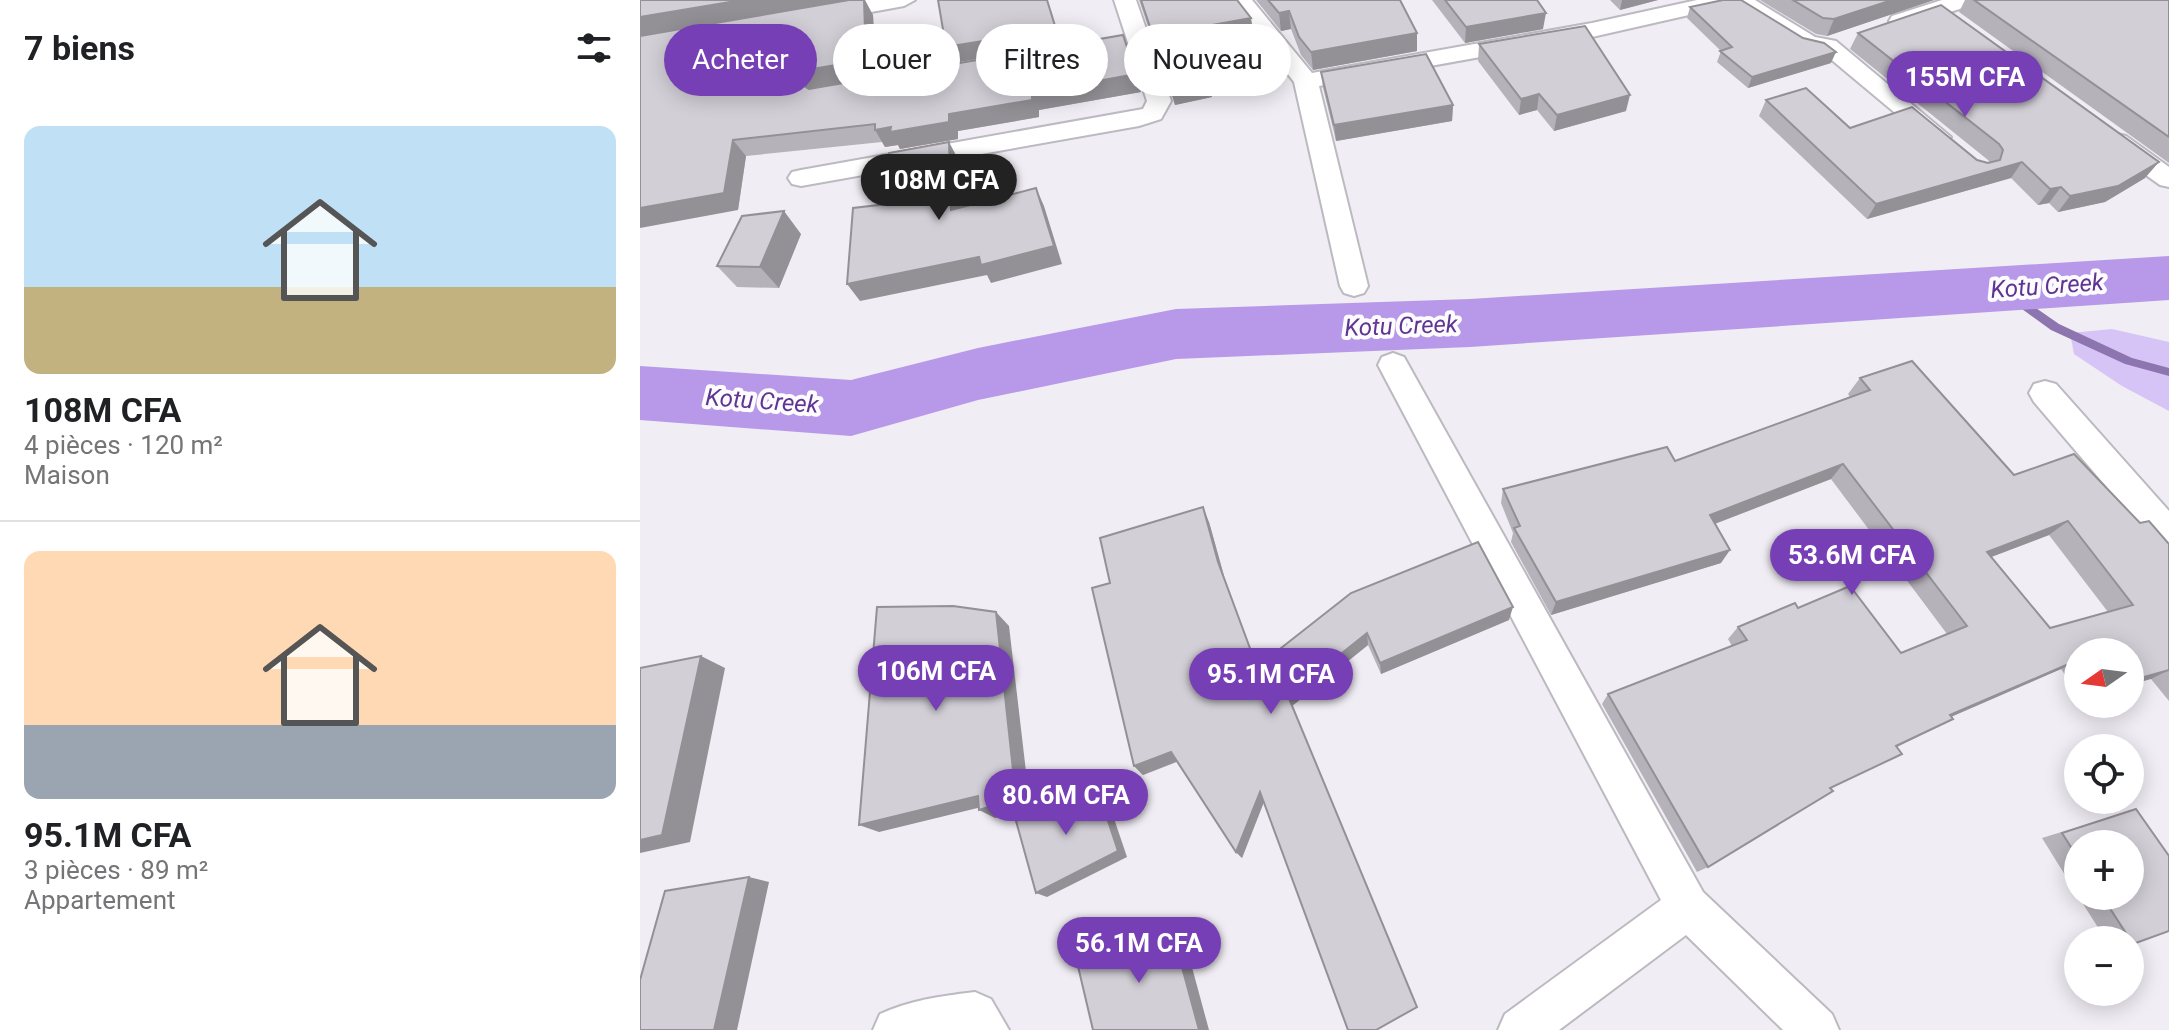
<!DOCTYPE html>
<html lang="fr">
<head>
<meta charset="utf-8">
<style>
  :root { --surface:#fff; --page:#f2f2f2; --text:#202124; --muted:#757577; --line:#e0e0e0; --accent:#773fb5 }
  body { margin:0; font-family:Roboto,sans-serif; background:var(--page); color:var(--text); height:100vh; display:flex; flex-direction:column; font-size:30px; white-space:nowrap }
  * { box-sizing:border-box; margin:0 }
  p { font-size:26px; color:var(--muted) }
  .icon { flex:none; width:44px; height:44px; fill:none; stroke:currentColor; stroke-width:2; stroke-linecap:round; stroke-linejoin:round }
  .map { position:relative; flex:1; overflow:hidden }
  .details { display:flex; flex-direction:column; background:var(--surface); width:640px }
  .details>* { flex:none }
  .banner { position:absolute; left:24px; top:24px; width:760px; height:72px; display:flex; gap:16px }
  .needle { width:52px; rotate:256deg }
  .buttons { position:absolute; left:1424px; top:638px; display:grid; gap:16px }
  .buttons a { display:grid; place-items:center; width:80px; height:80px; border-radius:50%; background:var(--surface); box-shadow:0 4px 20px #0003; font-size:40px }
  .price { position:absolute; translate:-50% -68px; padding:0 18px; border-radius:28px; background:var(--accent); color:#fff; font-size:26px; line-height:52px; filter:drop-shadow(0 2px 4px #0008) }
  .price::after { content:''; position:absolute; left:50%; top:48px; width:24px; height:18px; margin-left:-12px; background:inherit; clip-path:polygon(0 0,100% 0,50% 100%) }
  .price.active { background:#222; color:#fff }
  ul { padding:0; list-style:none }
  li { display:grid; align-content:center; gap:16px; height:424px; padding:0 24px }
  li+li { border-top:2px solid var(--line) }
  li span { display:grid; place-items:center; height:248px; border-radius:16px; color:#555 }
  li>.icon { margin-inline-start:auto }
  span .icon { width:144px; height:144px; fill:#fffc; stroke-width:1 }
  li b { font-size:34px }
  h2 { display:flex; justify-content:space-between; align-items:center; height:96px; padding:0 24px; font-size:34px }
  .pill { padding:0 28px; border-radius:36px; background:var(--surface); box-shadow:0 4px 20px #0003; font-size:28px; line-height:72px }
  .pill.active { background:var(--accent); color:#fff }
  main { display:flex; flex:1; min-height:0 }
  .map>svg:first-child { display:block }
  .green { fill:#d7c4f7 }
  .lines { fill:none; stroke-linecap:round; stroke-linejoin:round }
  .stream { fill:#8d76af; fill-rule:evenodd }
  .river { fill:#b898e8; fill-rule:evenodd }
  .minor-casing { stroke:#bcb9c0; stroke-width:4 }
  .minor { fill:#fff; fill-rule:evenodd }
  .wall { fill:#b5b2b9; fill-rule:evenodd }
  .shaded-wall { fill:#939196 }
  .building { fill:#d2cfd7; stroke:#939196; stroke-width:2; fill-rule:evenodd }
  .labels { text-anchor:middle; stroke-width:8; stroke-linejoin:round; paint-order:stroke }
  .water-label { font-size:24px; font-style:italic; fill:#603592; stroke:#fcfbfe }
</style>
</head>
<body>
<main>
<section class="details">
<h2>7 biens<svg class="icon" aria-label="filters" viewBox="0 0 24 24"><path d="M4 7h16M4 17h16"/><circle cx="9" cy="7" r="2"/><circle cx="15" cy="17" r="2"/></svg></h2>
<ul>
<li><span style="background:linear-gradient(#bfe0f5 65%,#c2b280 0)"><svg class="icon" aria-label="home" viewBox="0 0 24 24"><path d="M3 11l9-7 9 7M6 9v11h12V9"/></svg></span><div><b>108M CFA</b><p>4 pièces · 120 m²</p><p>Maison</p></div></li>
<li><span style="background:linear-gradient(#ffd9b3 70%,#9aa5b1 0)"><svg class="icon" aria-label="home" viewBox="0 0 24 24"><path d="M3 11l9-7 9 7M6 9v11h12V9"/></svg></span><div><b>95.1M CFA</b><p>3 pièces · 89 m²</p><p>Appartement</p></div></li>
</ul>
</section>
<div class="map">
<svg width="1529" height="1030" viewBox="0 0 1529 1030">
  <rect width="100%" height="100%" fill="#f0edf4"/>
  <polygon class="green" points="1472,329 1529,342 1529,411 1482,386 1434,354 1430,333"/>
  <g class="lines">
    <polygon class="stream" points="1364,286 1419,324 1492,358 1529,368 1529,376 1485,364 1411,330 1360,293 1359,290"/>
    <polygon class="river" points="1529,256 1529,300 830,347 536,359 338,400 211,436 0,420 0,366 211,380 338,348 536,309 830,299"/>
    <defs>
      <g id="minor">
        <polygon points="226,0 275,0 264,6 182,21 171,14 174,9"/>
        <polygon points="474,0 496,0 531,101 521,119 499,126 161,186 152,184 148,178 152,172 161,170 503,109 507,101"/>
        <polygon points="590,0 612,0 672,73 952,23 1057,0 1115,0 1175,37 1196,41 1311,137 1308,142 1290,142 1181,51 1160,47 1093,5 952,37 679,86 728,286 724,293 714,296 704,293 700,286 654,82"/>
        <polygon points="1302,0 1335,0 1332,5 1260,28 1249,21 1252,16"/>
        <polygon points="1477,134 1486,136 1529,167 1529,187 1520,185 1468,148 1465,142 1468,136"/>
        <polygon points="753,353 764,357 1063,892 1192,1014 1199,1030 1143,1030 1046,935 919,1030 858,1030 865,1014 1021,900 738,365 742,357"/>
        <polygon points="1405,381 1416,384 1529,511 1529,550 1517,546 1394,402 1389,393 1394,384"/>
        <path d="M335,992L351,999L369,1030H233L240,1014C271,1000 301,996 335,992Z"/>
      </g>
    </defs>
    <use href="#minor" class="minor-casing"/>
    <use href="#minor" class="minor"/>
  </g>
  <g class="wall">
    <polygon points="499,0 597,0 614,36 557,46 568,79 572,97 535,105"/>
    <polygon points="616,0 760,0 777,33 777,51 673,70 661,55 651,29 641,31"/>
    <polygon points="792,0 897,0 903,29 825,43"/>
    <polygon points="970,0 1018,0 980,10"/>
    <polygon points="1120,0 1294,0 1187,36 1176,34"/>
    <polygon points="1325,0 1529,0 1529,163 1319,12"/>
    <polygon points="1050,7 1191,63 1108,88 1077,62 1081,51 1047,18"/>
    <polygon points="233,15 236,77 172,88 501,92 399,110 399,117 318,131 318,139 260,149 258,145 245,147 242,142 106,156 98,210 0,36"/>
    <polygon points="1218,33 1505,178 1465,202 1418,212 1409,203 1398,205 1371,178 1227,219 1119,116 1126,100 1210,128 1337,160 1350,163 1348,160 1210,49"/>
    <polygon points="839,44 986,111 914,131 897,110 879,115 838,61"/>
    <polygon points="681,72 813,105 812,121 696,141 683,88"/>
    <polygon points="161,234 139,288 97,287 77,266"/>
    <path d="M1220,378L1374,475L1500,523L1529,544V701L1511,679L1438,652V693L1421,669L1311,717L1295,728L1257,747L1245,762L1191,788L1068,867L1057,872L962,704L968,694L1092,646L1088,639L1098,627L1158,608L1261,653L1307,634L1191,479L1075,524L1081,563L911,615L871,542L873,533L861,503L863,489L1035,461L1210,397L1208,394ZM1409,535L1468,612L1410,628L1351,557Z"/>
    <polygon points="569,522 584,576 617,666 711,593 869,620 741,674 728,645 652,706 624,802 602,858 596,852 537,762 503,775 494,766 470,583"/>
    <polygon points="1496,809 1493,944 1490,944 1490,940 1466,940 1438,896 1490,896 1438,844 1438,896 1402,838"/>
  </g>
  <g class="shaded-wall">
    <polygon points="102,0 216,0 0,36 0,17"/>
    <polygon points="224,0 225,0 233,15 236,77 172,88 167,98 156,81 161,71"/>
    <polygon points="407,0 421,45 314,63 306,47"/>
    <polygon points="982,0 1018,0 980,10"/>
    <polygon points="1252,0 1294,0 1187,36 1194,19"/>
    <polygon points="649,11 651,29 641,31 639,13"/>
    <polygon points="906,13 903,29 825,43 826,27"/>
    <polygon points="611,18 614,36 554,47 550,29"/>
    <polygon points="777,33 777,51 673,70 671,52"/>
    <polygon points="1196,52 1191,63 1108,88 1112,77"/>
    <polygon points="496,74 501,92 399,110 399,117 318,131 318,139 260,149 258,145 245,147 235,130 309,114 392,93"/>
    <polygon points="568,79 572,97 535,105 530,87"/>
    <polygon points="899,94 897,110 879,115 881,99"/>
    <polygon points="990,95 986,111 914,131 917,115"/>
    <polygon points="813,105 812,121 696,141 694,125"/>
    <polygon points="93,140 106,156 98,210 0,228 0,208"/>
    <polygon points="309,142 319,161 322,228 311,210"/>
    <polygon points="1382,162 1371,178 1227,219 1236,204"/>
    <polygon points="1519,162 1505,178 1465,202 1418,212 1430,196"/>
    <polygon points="1421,187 1409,203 1398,205 1410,189"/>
    <polygon points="396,188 404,206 422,264 351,283 347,275 220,301 207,284"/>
    <polygon points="144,211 161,234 139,288 120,267"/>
    <polygon points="1203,464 1191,479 1061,529 1070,515"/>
    <polygon points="563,507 569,522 584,576 578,562"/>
    <polygon points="1428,521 1409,535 1330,565 1347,552"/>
    <polygon points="1090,550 1081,563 911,615 916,602"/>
    <polygon points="873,607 869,620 741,674 740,663"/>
    <polygon points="356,612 369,626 390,806 355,818 339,810"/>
    <polygon points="727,633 728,645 652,706 648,696"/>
    <polygon points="61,656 85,668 50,842 0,853 0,840"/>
    <polygon points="1438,660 1421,669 1292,725 1310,715"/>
    <polygon points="1529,670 1511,679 1490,685 1490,681"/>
    <polygon points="531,752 538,761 503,775 494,766"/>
    <polygon points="455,782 464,789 487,857 407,897 396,893"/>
    <polygon points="620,792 625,799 602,858 596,852"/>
    <polygon points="338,796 354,804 239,832 219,825"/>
    <polygon points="109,877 129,882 97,1030 74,1030"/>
    <polygon points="529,919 540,923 569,1030 559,1030"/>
  </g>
  <g class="building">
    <polygon points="0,0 102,0 0,17"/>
    <polygon points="209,0 224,0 226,60 161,71 156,81 169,89 483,35 496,74 392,93 392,100 309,114 309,122 250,132 251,127 235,130 235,124 93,140 84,193 0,208 0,36"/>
    <polygon points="298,0 407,0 416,29 306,47"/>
    <polygon points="501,0 597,0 611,18 550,29 568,79 530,87"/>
    <polygon points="628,0 760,0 777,33 671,52 659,37 649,11 639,13"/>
    <polygon points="805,0 897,0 906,13 826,27"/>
    <polygon points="1083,0 1101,0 1163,38 1184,43 1196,52 1112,77 1080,51 1092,47 1050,7"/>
    <polygon points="1153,0 1252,0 1194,19 1183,18"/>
    <polygon points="1334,0 1529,0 1529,137"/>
    <polygon points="1301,5 1519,162 1478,186 1430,196 1421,187 1410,189 1382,162 1236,204 1126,100 1166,88 1210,128 1272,107 1337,160 1348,163 1360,160 1363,150 1359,144 1218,33"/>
    <polygon points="945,26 990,95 917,115 899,94 881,99 839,44"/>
    <polygon points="786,54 813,105 694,125 681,72"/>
    <polygon points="309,142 311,210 396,188 414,246 341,265 339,257 207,284 213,208 247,204 249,153"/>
    <polygon points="144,211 120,267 77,266 102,216"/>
    <path d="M1272,361L1374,475L1434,454L1500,523L1509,521L1529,544V670L1490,681V652H1438V660L1310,715L1313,719L1256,746L1262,754L1190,788L1193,791L1068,867L968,694L1107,640L1098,627L1155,603L1158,608L1210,586L1261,653L1327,626L1203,464L1070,515L1090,550L916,602L874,528L880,526L863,489L1027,447L1035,461L1230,390L1220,378ZM1428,521L1493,605L1410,628L1347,552Z"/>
    <polygon points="563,507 578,562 617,667 711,593 838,542 873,607 740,663 727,633 648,696 777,1007 736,1030 708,1030 620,792 596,852 531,752 494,766 452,588 470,583 460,538"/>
    <polygon points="313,606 356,612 376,798 339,810 338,796 219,825 237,607"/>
    <polygon points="61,656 22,835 0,840 0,668"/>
    <polygon points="455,782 478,851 396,893 376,821"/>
    <polygon points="1496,809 1529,856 1529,931 1493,944 1462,896 1490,896 1490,844 1438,844 1438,858 1422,833"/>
    <polygon points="109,877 74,1030 0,1030 0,980 25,891"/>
    <polygon points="529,919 559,1030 453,1030 437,962"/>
  </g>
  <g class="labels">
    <g class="water-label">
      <text transform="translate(1407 286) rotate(-4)" y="8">Kotu Creek</text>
      <text transform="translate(761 326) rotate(-2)" y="8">Kotu Creek</text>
      <text transform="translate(122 401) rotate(4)" y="8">Kotu Creek</text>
    </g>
  </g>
</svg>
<div class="buttons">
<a><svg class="needle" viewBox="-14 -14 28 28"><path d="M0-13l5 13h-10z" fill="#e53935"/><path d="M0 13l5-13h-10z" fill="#757577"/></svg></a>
<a><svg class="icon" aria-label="locate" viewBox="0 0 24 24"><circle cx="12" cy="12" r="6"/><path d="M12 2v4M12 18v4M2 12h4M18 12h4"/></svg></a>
<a>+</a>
<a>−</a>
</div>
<b class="price" style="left:1325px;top:119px">155M CFA</b>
<b class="price active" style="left:299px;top:222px">108M CFA</b>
<b class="price" style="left:1212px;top:597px">53.6M CFA</b>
<b class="price" style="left:296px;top:713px">106M CFA</b>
<b class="price" style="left:631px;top:716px">95.1M CFA</b>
<b class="price" style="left:426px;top:837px">80.6M CFA</b>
<b class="price" style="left:499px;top:985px">56.1M CFA</b>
<div class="banner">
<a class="pill active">Acheter</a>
<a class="pill">Louer</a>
<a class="pill">Filtres</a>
<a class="pill">Nouveau</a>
</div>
</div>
</main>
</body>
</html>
